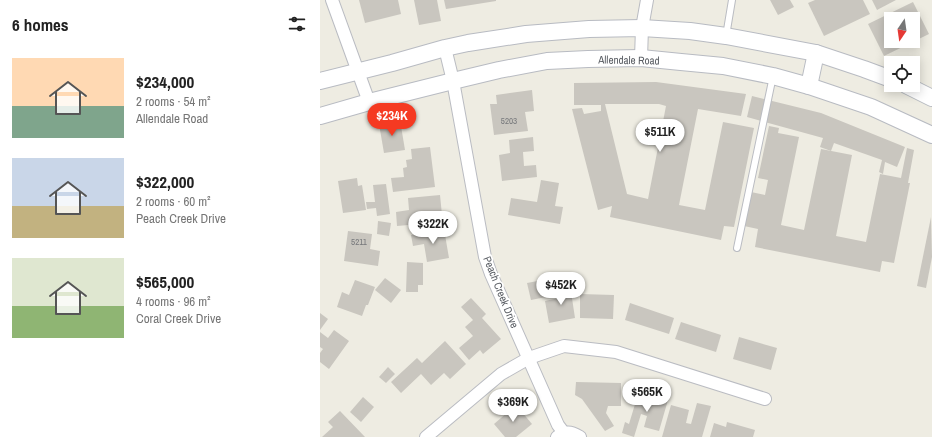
<!DOCTYPE html>
<html lang="en">
<head>
<meta charset="utf-8">
<style>
  :root { --surface:#fff; --page:#f6f6f6; --text:#222; --muted:#767676; --accent:#f53a22 }
  body { margin:0; font-family:"Archivo Narrow",sans-serif; background:var(--page); color:var(--text); height:100vh; display:flex; flex-direction:column; font-size:15px; white-space:nowrap }
  * { box-sizing:border-box; margin:0 }
  p { font-size:13px; color:var(--muted) }
  .icon { flex:none; width:22px; height:22px; fill:none; stroke:currentColor; stroke-width:2; stroke-linecap:round; stroke-linejoin:round }
  .map { position:relative; flex:1; overflow:hidden }
  .panel { display:flex; flex-direction:column; background:var(--surface); width:320px }
  .panel>* { flex:none }
  .needle { width:26px; rotate:193deg }
  .tools { position:absolute; left:564px; top:12px; display:grid; gap:8px }
  .tools a { display:grid; place-items:center; width:36px; height:36px; border-radius:0px; background:var(--surface); box-shadow:0 2px 10px #0003; font-size:20px }
  .price { position:absolute; translate:-50% -34px; padding:0 9px; border-radius:14px; background:#fff; color:#222; font-size:13px; line-height:26px; filter:drop-shadow(0 1px 2px #0008) }
  .price::after { content:''; position:absolute; left:50%; top:24px; width:12px; height:9px; margin-left:-6px; background:inherit; clip-path:polygon(0 0,100% 0,50% 100%) }
  .price.on { background:var(--accent); color:#fff }
  ul { padding:0; list-style:none }
  li { display:flex; align-items:center; gap:12px; height:100px; padding:0 12px }
  li span { display:grid; place-items:center; flex:none; width:112px; height:80px; border-radius:0px; color:#555 }
  li>.icon { margin-inline-start:auto }
  span .icon { width:48px; height:48px; fill:#fffc; stroke-width:1 }
  li b { font-size:17px }
  h2 { display:flex; justify-content:space-between; align-items:center; height:48px; padding:0 12px; font-size:17px }
  main { display:flex; flex:1; min-height:0 }
  .map>svg:first-child { display:block }
  .building { fill:#c9c6bf; fill-rule:evenodd }
  .lines { fill:none; stroke-linecap:round; stroke-linejoin:round }
  .lane-casing { stroke:#babcc2; stroke-width:8 }
  .street-casing { stroke:#babcc2; stroke-width:14 }
  .secondary-casing { stroke:#b8bbc2; stroke-width:18 }
  .lane { stroke:#fff; stroke-width:6 }
  .street { stroke:#fff; stroke-width:12 }
  .secondary { stroke:#fff; stroke-width:16 }
  .labels { text-anchor:middle; stroke-width:3.5; stroke-linejoin:round; paint-order:stroke }
  .number-label { font-size:9px; fill:#76787b }
  .street-label { font-size:11px; fill:#5a5e64; stroke:#fff }
</style>
</head>
<body>
<main>
<section class="panel">
<h2>6 homes<svg class="icon" aria-label="filters" viewBox="0 0 24 24"><path d="M4 7h16M4 17h16"/><circle cx="9" cy="7" r="2"/><circle cx="15" cy="17" r="2"/></svg></h2>
<ul>
<li><span style="background:linear-gradient(#ffd9b3 60%,#7fa58c 0)"><svg class="icon" aria-label="home" viewBox="0 0 24 24"><path d="M3 11l9-7 9 7M6 9v11h12V9"/></svg></span><div><b>$234,000</b><p>2 rooms · 54 m²</p><p>Allendale Road</p></div></li>
<li><span style="background:linear-gradient(#c9d6e8 60%,#c2b280 0)"><svg class="icon" aria-label="home" viewBox="0 0 24 24"><path d="M3 11l9-7 9 7M6 9v11h12V9"/></svg></span><div><b>$322,000</b><p>2 rooms · 60 m²</p><p>Peach Creek Drive</p></div></li>
<li><span style="background:linear-gradient(#dfe7d0 60%,#8fb573 0)"><svg class="icon" aria-label="home" viewBox="0 0 24 24"><path d="M3 11l9-7 9 7M6 9v11h12V9"/></svg></span><div><b>$565,000</b><p>4 rooms · 96 m²</p><p>Coral Creek Drive</p></div></li>
</ul>
</section>
<div class="map">
<svg width="612" height="437" viewBox="0 0 612 437">
  <rect width="100%" height="100%" fill="#eeece2"/>
  <g class="building">
    <polygon points="39,0 78,0 81,14 45,23"/>
    <polygon points="94,0 117,0 121,21 99,25"/>
    <polygon points="124,0 176,0 176,1 126,9"/>
    <polygon points="450,0 470,0 474,7 458,15"/>
    <polygon points="495,0 543,0 550,14 504,36 488,3"/>
    <polygon points="552,0 576,0 557,10"/>
    <path d="M593,2L609,34L564,56L548,24ZM571,19H593V41H571Z"/>
    <path d="M336,82L426,94L421,116L378,109L359,205L385,210L403,122L434,128L414,227L404,226L401,240L290,217L292,206L278,210L252,109L262,108L264,114L281,111V105H254V83ZM285,104H339L346,106L328,199L307,194Z"/>
    <polygon points="212,90 214,111 205,112 208,131 174,135 170,104 177,104 176,95"/>
    <polygon points="432,96 501,113 585,147 577,167 565,162 563,174 559,172 562,160 514,143 511,151 500,147 503,138 427,117"/>
    <polygon points="80,120 85,150 64,153 59,124"/>
    <polygon points="449,126 459,128 458,133 479,137 461,225 484,230 501,149 532,155 516,236 546,242 560,174 581,178 587,148 594,150 588,183 590,183 574,263 562,261 560,272 435,247 438,229 424,226 431,192 445,195 448,180 438,178"/>
    <polygon points="213,137 214,151 203,152 204,166 216,165 217,177 182,181 179,155 190,153 189,140"/>
    <polygon points="110,147 115,187 73,192 71,178 84,177 83,168 87,167 86,160 92,159 91,149"/>
    <polygon points="37,178 38,186 42,185 46,210 23,213 18,181"/>
    <polygon points="221,180 239,183 235,206 243,207 240,224 188,215 191,198 217,202"/>
    <polygon points="66,184 70,214 57,216 56,208 47,209 46,202 55,202 53,185"/>
    <polygon points="120,195 123,225 100,227 100,224 77,226 76,212 89,210 88,198"/>
    <polygon points="611,217 612,257 606,288 597,286"/>
    <polygon points="58,221 71,223 69,236 57,234"/>
    <polygon points="124,229 129,258 107,262 104,244 93,246 91,235"/>
    <polygon points="28,231 52,234 50,249 60,251 58,266 24,261"/>
    <polygon points="87,262 103,263 103,285 98,285 98,292 86,292"/>
    <polygon points="65,278 81,290 71,303 55,290"/>
    <polygon points="228,279 231,296 211,300 207,283"/>
    <polygon points="35,280 55,287 48,305 46,305 42,316 17,307 22,292 29,295"/>
    <polygon points="250,285 255,318 229,323 225,301 239,298 237,287"/>
    <polygon points="260,294 294,295 293,319 260,318"/>
    <polygon points="151,298 166,314 162,318 181,339 163,354 160,350 149,360 139,348 153,336 145,327 153,320 141,307"/>
    <polygon points="310,303 354,318 349,334 305,320"/>
    <polygon points="0,313 8,319 0,330"/>
    <polygon points="361,322 401,335 396,352 355,339"/>
    <polygon points="14,330 29,341 9,369 0,362 0,353 3,349 0,347 0,332 8,338"/>
    <polygon points="419,337 457,348 451,370 413,359"/>
    <polygon points="125,341 146,364 130,379 124,373 111,385 101,374 81,393 71,382 97,358 102,363"/>
    <polygon points="68,367 75,374 66,383 59,377"/>
    <polygon points="256,382 301,383 301,406 288,406 286,413 294,426 285,431 262,399 255,395"/>
    <polygon points="319,391 348,400 339,431 324,427 327,416 321,414 314,437 302,433 305,422 309,424"/>
    <polygon points="43,397 54,407 41,422 30,412"/>
    <polygon points="377,403 391,406 382,437 342,437 351,405 369,410 366,423 371,424"/>
    <polygon points="196,405 212,424 196,437 185,437 174,424"/>
    <polygon points="20,411 45,437 2,437 13,427 8,422"/>
    <polygon points="407,422 435,430 433,437 390,437 394,423 406,427"/>
  </g>
  <g class="lines">
    <defs>
      <g id="lane">
        <polyline points="406,36 412,0"/>
        <polyline points="417,248 453,76"/>
      </g>
      <g id="street">
        <polyline points="12,0 49,102"/>
        <polyline points="125,48 133,81 165,257 171,274 238,425 244,433"/>
        <polyline points="321,58 322,28 327,0"/>
        <polyline points="106,437 181,374 209,358 244,346 296,352 445,399"/>
        <path d="M237,437C246,431 250,431 260,437"/>
      </g>
      <g id="secondary">
        <polyline points="0,81 72,63 125,48 148,43 206,34 269,29 322,28 370,31 406,36 496,53 544,69 571,79"/>
        <polyline points="586,85 612,98"/>
        <polyline points="489,86 496,53"/>
        <polyline points="0,116 49,102 133,81 179,70 227,61 268,59 321,58 361,62 403,66 453,76 489,86 551,107 612,135"/>
      </g>
    </defs>
    <use href="#lane" class="lane-casing"/>
    <use href="#street" class="street-casing"/>
    <use href="#secondary" class="secondary-casing"/>
    <use href="#lane" class="lane"/>
    <use href="#street" class="street"/>
    <use href="#secondary" class="secondary"/>
  </g>
  <g class="labels">
    <g class="number-label">
      <text x="189" y="124">5203</text>
      <text x="39" y="245">5211</text>
    </g>
    <g class="street-label">
      <text transform="translate(309 60) rotate(1)" y="4">Allendale Road</text>
      <text transform="translate(181 292) rotate(68)" y="4">Peach Creek Drive</text>
    </g>
  </g>
</svg>
<div class="tools">
<a><svg class="needle" viewBox="-14 -14 28 28"><path d="M0-13l5 13h-10z" fill="#e53935"/><path d="M0 13l5-13h-10z" fill="#767676"/></svg></a>
<a><svg class="icon" aria-label="locate" viewBox="0 0 24 24"><circle cx="12" cy="12" r="6"/><path d="M12 2v4M12 18v4M2 12h4M18 12h4"/></svg></a>
</div>
<b class="price on" style="left:72px;top:137px">$234K</b>
<b class="price" style="left:340px;top:153px">$511K</b>
<b class="price" style="left:113px;top:245px">$322K</b>
<b class="price" style="left:241px;top:306px">$452K</b>
<b class="price" style="left:327px;top:413px">$565K</b>
<b class="price" style="left:193px;top:423px">$369K</b>
</div>
</main>
</body>
</html>
